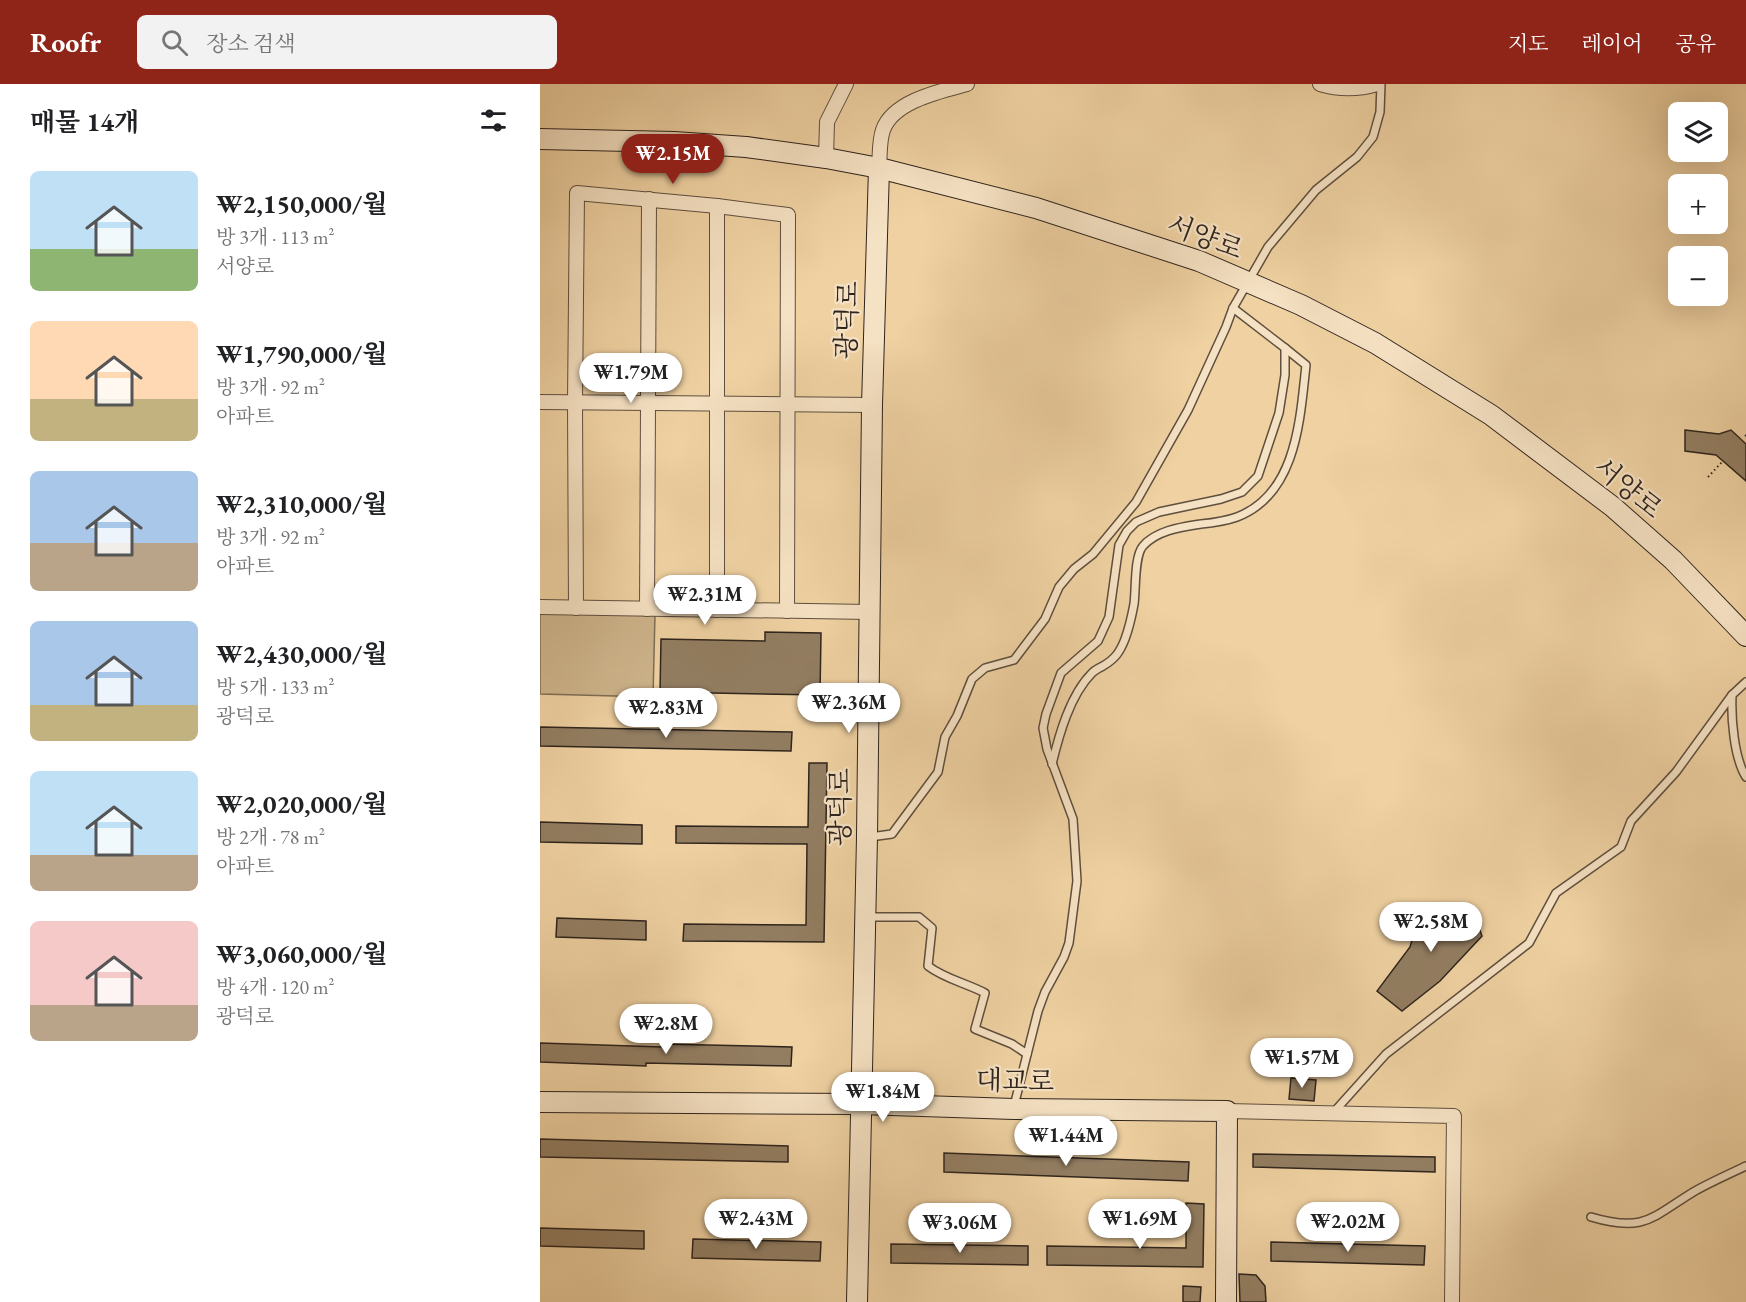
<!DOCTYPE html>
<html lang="ko">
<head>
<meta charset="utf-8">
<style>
  :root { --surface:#fff; --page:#f2f2f2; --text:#202124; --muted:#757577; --accent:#8f2418 }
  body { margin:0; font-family:"EB Garamond","Noto Serif KR",serif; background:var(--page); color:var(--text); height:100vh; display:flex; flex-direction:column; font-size:22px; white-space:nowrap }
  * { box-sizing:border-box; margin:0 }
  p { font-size:20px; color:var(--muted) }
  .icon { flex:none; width:33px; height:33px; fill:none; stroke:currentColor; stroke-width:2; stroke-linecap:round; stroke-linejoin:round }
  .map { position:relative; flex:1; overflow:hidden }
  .drawer { display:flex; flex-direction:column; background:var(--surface); width:540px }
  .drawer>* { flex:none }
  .tools { position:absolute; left:1128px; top:18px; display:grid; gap:12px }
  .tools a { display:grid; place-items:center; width:60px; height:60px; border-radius:9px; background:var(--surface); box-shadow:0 6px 24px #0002; font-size:30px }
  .price { position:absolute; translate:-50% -51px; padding:0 14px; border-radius:21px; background:#fff; color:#222; font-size:20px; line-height:39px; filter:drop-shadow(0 2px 3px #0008) }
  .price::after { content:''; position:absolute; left:50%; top:36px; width:18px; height:14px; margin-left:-9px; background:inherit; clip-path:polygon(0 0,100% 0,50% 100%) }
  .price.active { background:var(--accent); color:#fff }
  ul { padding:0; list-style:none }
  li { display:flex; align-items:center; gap:18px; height:150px; padding:0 30px }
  li span { display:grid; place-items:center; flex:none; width:168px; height:120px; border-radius:9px; color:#555 }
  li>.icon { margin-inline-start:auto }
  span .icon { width:72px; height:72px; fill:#fffc; stroke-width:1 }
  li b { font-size:26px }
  h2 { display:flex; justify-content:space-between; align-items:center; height:72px; padding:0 30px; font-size:26px }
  header { display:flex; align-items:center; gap:36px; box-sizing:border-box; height:84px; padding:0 30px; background:var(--accent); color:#fff }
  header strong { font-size:28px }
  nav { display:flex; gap:33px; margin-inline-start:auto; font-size:21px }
  .search { width:420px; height:54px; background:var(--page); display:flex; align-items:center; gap:15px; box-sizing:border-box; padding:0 21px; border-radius:9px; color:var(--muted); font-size:22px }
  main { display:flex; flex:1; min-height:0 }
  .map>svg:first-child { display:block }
  .green { fill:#ceb48b; stroke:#7e6c54; stroke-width:1.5 }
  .building { fill:#937e62; stroke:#2f241d; stroke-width:1.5 }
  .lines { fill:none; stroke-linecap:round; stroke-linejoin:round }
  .lane-casing { stroke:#5f4f3e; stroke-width:10 }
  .street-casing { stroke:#5f4f3e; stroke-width:16 }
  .secondary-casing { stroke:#2f241d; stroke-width:22 }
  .path { stroke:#2f241d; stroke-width:2; stroke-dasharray:1.5 3; stroke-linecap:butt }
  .lane { stroke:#f5e1c3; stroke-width:7 }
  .street { stroke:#f5e1c3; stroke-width:14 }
  .secondary { stroke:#f5e1c3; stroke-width:20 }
  .labels { text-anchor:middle; stroke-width:4.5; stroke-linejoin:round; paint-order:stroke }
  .street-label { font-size:27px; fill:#2f241d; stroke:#f5e1c3 }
</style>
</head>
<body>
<header>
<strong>Roofr</strong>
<div class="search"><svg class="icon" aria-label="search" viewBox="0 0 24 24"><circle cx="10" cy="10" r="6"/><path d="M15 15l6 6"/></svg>장소 검색</div>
<nav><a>지도</a><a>레이어</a><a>공유</a></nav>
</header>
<main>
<section class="drawer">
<h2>매물 14개<svg class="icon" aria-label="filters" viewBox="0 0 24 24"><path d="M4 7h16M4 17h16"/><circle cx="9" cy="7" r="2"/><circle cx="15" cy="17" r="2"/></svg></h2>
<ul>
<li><span style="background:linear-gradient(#bfe0f5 65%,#8fb573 0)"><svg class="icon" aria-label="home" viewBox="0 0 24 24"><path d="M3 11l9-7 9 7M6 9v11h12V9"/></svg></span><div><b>₩2,150,000/월</b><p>방 3개 · 113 m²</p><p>서양로</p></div></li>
<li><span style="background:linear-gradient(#ffd9b3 65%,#c2b280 0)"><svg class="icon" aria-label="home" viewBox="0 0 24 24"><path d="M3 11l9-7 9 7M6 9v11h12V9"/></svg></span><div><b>₩1,790,000/월</b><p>방 3개 · 92 m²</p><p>아파트</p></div></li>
<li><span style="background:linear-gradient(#a9c7e8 60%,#b9a48a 0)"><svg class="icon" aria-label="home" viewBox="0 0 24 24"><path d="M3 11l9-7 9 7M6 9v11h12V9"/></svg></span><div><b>₩2,310,000/월</b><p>방 3개 · 92 m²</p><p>아파트</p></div></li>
<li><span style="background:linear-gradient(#a9c7e8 70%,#c2b280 0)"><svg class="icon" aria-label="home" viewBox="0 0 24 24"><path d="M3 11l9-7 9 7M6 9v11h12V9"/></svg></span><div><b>₩2,430,000/월</b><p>방 5개 · 133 m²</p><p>광덕로</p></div></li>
<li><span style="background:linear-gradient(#bfe0f5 70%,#b9a48a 0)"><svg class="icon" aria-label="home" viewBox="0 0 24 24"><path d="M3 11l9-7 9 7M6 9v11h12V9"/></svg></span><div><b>₩2,020,000/월</b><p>방 2개 · 78 m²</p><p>아파트</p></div></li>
<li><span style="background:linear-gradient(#f6c9c9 70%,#b9a48a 0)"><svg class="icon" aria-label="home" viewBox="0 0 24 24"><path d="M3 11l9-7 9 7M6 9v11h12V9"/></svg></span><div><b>₩3,060,000/월</b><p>방 4개 · 120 m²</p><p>광덕로</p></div></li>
</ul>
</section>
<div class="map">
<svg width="1206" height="1218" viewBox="0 0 1206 1218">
  <rect width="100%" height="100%" fill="#efd1a2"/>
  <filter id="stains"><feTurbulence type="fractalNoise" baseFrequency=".00333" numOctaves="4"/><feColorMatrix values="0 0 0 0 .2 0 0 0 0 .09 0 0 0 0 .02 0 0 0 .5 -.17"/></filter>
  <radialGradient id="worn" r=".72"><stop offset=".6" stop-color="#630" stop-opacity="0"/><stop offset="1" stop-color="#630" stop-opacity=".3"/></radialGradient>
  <polygon class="green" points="0,527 115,530 113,613 0,610"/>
  <g class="building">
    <polygon points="1145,346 1179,350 1191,346 1206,360 1206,397 1176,371 1145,367"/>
    <polygon points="225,548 281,549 280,611 120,608 121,555 225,557"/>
    <polygon points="0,643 252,648 251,667 0,662"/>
    <polygon points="269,679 287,679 284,858 143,857 144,840 266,841 267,760 136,759 136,742 268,743"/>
    <polygon points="0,738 102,741 102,760 0,758"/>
    <polygon points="911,820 933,827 942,852 900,897 862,927 837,907 870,863 882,822"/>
    <polygon points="17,834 106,837 106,856 16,853"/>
    <polygon points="0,959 123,963 123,960 252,963 251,982 106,979 106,982 0,978"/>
    <polygon points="751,994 776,996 774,1017 749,1015"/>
    <polygon points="0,1055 248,1062 248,1078 0,1073"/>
    <polygon points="404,1069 649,1078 648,1097 404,1088"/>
    <polygon points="713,1070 895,1073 895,1088 713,1083"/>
    <polygon points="646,1119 664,1120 663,1183 507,1181 507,1162 646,1164"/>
    <polygon points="0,1144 104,1147 104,1165 0,1162"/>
    <polygon points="153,1155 281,1158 280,1177 152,1174"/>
    <polygon points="731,1158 885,1162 884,1181 731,1177"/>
    <polygon points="351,1160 488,1162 488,1181 351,1179"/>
    <polygon points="699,1190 716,1191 725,1202 726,1218 700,1218"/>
    <polygon points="643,1202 661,1203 660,1218 643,1218"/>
  </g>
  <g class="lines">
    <defs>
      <g id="lane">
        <path d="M1206,598L1192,611C1191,634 1194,674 1206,693"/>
        <path d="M512,680C519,651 530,611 552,589C555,586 559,584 563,582C575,575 580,568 585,555C589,544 592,531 594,520C596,506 594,472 603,462C617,446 642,443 661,440C672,439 686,437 697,433C757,410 760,335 766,281L745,264"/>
        <polyline points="330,753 352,750 398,688 405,653 417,632 432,595 445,584 474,576 505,535 519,503 534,485 553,470 596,418 648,326 686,243 693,224 728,163 776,106 817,73 833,53 840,28 841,0"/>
        <path d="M326,833H379L392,844L388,882C405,895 426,899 445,909L435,945L472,960L487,970"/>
        <polyline points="474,1022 498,927 505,908 524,873 529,859 537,797 533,735 507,665 503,644 506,630 521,589 558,557 569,533 579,461 587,447 596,438 619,428 681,415 702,408 718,392 739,329 745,291 745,264 693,224"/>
        <polyline points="793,1029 846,970 989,859 1016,809 1081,763 1091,737 1136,688 1192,611"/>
        <path d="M1051,1133C1105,1149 1112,1133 1155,1107C1171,1098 1189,1090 1206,1082"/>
      </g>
      <g id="street">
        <path d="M780,0C800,6 817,6 837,0"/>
        <polyline points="286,74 287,38 306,0"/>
        <path d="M339,84C340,72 339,57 343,46C353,17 401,7 427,0"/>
        <polyline points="0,318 332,321"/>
        <polyline points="0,523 330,528"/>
        <polyline points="36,524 35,318 37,109 177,122 248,131 247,527"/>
        <polyline points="107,525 109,115"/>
        <polyline points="177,526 177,122"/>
        <polyline points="687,1027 914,1032 912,1218"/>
      </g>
      <g id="secondary">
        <polyline points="0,55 134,58 206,63 286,74 339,84 496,124 659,177 761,221 835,259 951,331 1073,423 1133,476 1206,552"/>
        <polyline points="0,1018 321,1020 474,1025 687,1027 686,1218"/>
        <polyline points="317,1218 327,753 332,321 339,84"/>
      </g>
    </defs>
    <use href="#lane" class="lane-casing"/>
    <use href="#street" class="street-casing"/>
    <use href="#secondary" class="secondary-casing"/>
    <g class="path">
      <polyline points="1205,351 1206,352"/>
      <polyline points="1168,393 1183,377"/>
    </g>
    <use href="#lane" class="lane"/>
    <use href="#street" class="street"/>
    <use href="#secondary" class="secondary"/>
  </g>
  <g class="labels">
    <g class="street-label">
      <text transform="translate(665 153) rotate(21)" y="9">서양로</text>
      <text transform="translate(307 236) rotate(-88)" y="9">광덕로</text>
      <text transform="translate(1088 404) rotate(39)" y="9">서양로</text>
      <text transform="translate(300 723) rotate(-90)" y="9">광덕로</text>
      <text transform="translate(475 997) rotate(1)" y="9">대교로</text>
    </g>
  </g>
  <rect width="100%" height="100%" filter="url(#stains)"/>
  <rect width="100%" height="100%" fill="url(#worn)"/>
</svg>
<div class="tools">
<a><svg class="icon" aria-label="layers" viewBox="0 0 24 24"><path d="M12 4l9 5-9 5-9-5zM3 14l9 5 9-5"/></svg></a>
<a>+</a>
<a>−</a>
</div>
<b class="price active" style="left:133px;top:101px">₩2.15M</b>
<b class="price" style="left:91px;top:320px">₩1.79M</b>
<b class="price" style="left:165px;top:542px">₩2.31M</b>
<b class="price" style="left:309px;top:650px">₩2.36M</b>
<b class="price" style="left:126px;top:655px">₩2.83M</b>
<b class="price" style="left:891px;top:869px">₩2.58M</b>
<b class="price" style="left:126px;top:971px">₩2.8M</b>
<b class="price" style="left:762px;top:1005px">₩1.57M</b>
<b class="price" style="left:343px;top:1039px">₩1.84M</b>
<b class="price" style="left:526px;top:1083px">₩1.44M</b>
<b class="price" style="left:216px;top:1166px">₩2.43M</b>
<b class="price" style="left:600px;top:1166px">₩1.69M</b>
<b class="price" style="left:808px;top:1169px">₩2.02M</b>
<b class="price" style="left:420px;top:1170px">₩3.06M</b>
</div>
</main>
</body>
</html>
